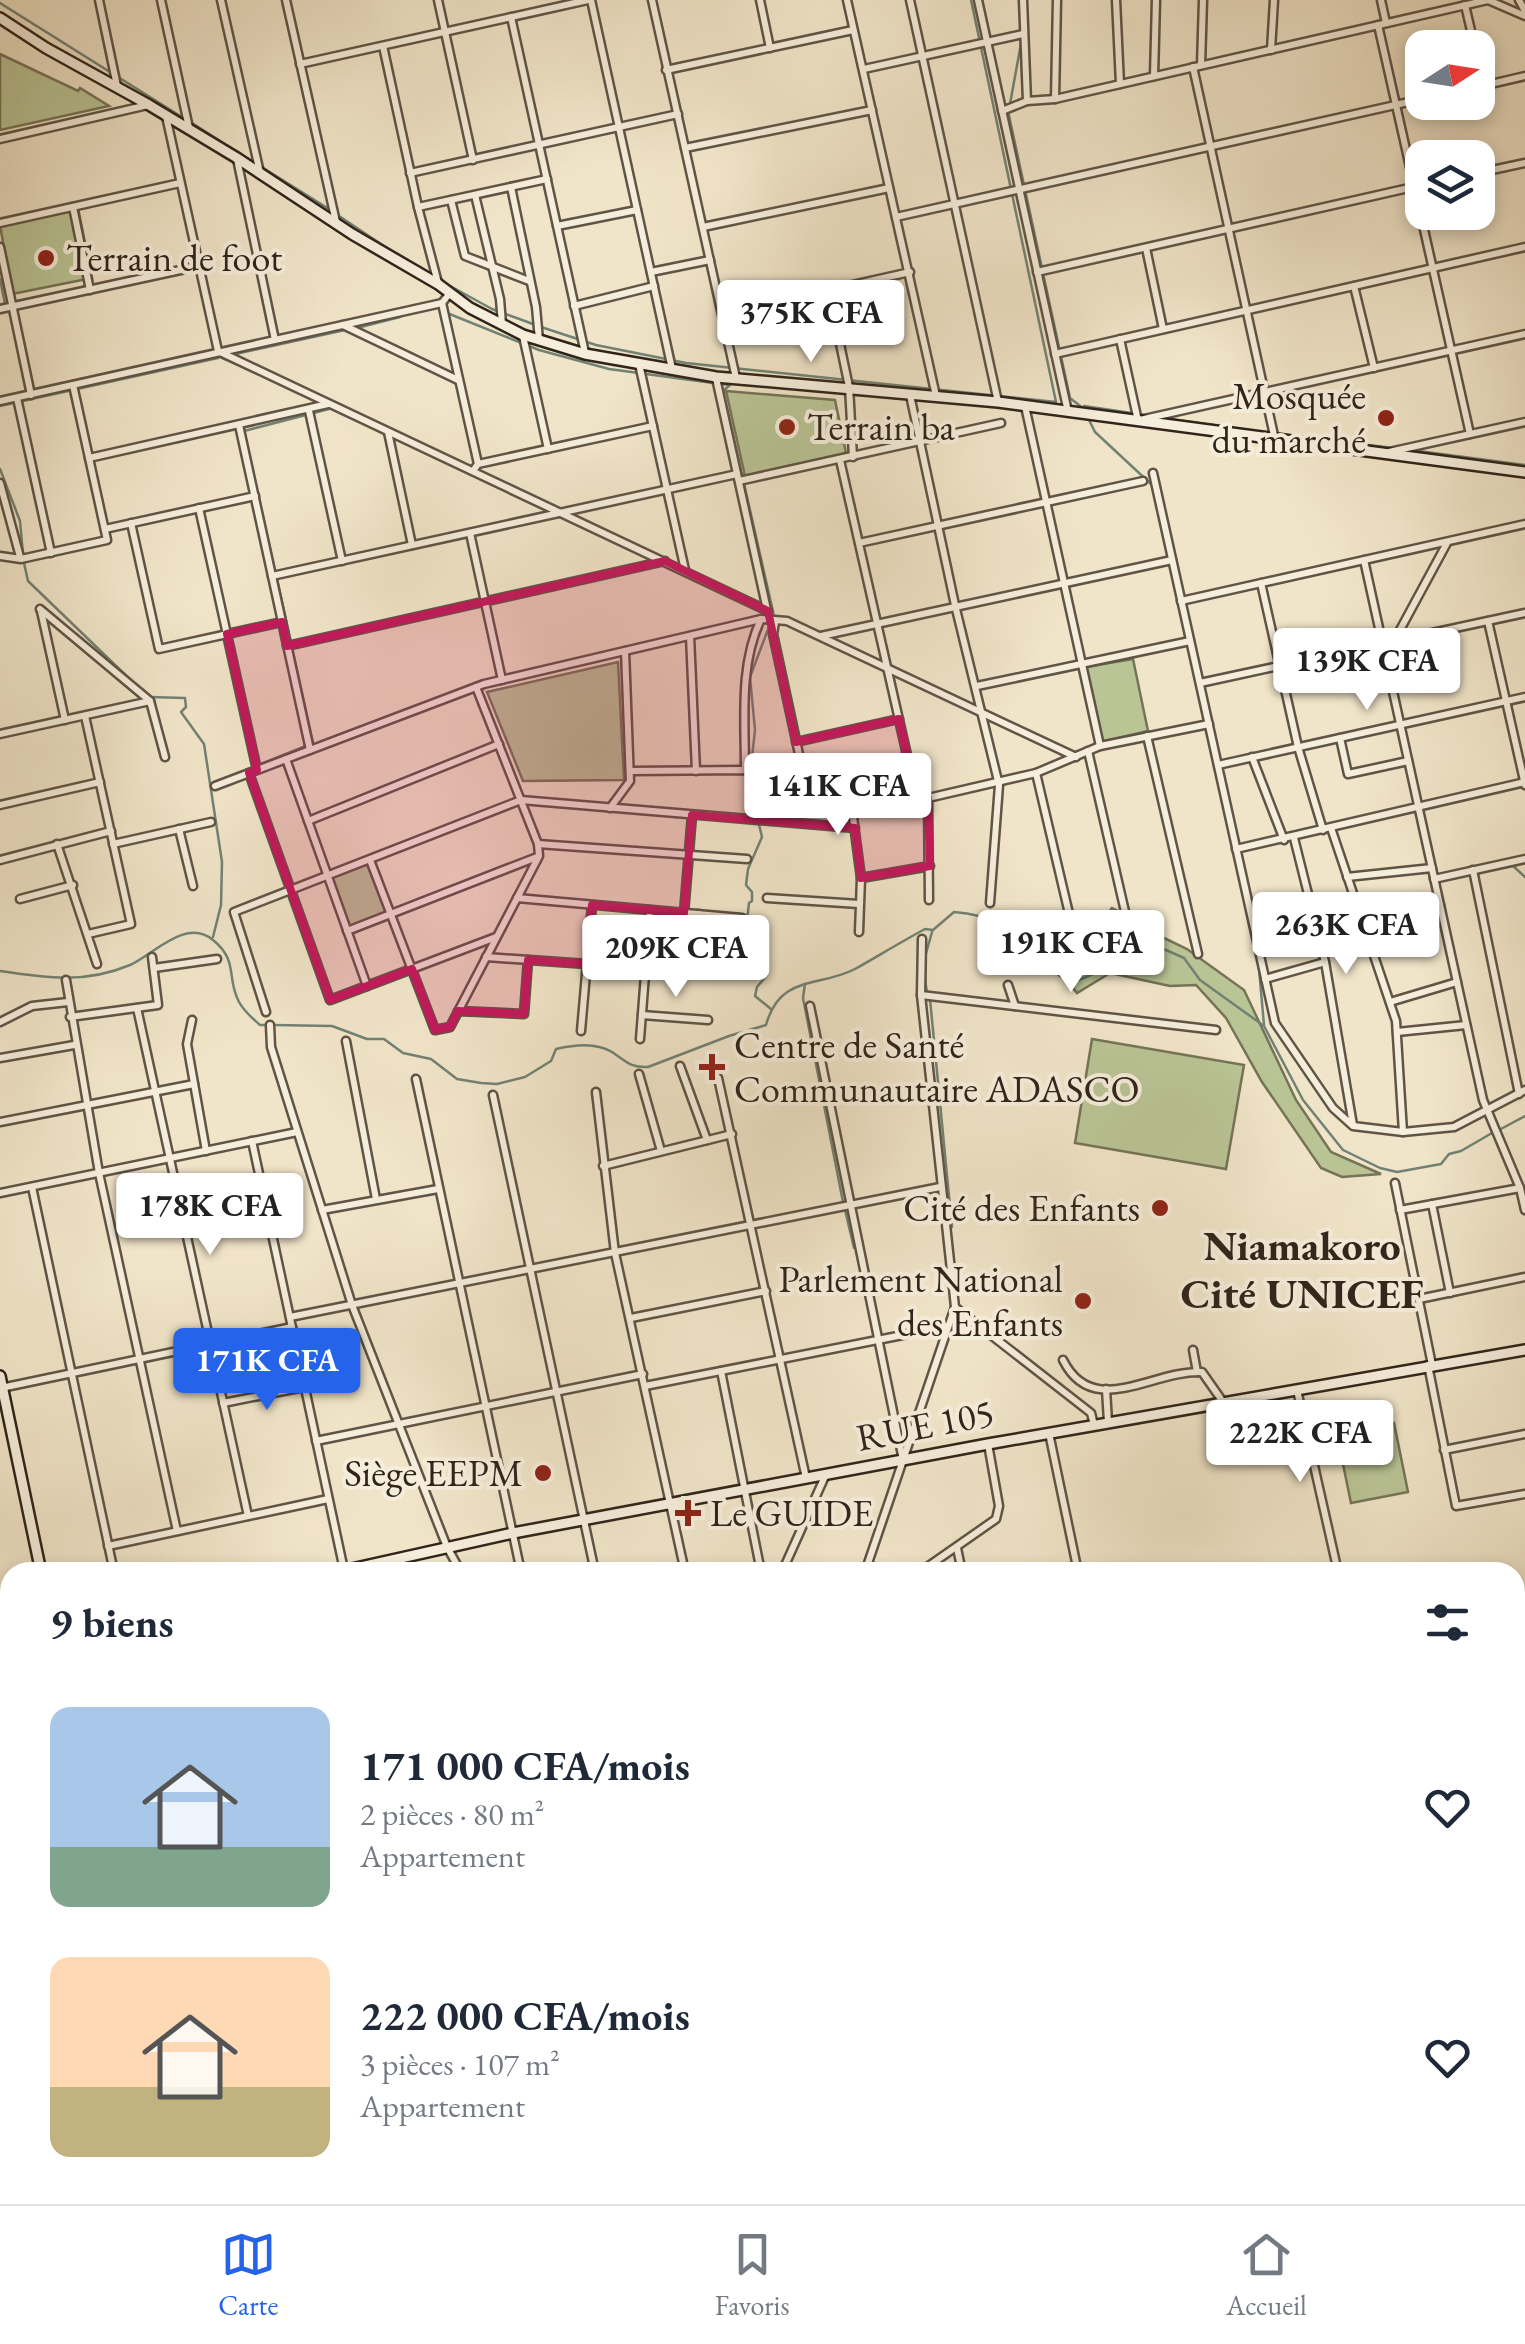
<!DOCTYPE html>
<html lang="fr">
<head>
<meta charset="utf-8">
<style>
  :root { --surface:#fff; --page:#f2f2f3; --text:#1f2937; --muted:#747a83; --line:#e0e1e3; --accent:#2563eb }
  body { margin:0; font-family:"EB Garamond",serif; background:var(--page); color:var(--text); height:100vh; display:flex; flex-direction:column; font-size:38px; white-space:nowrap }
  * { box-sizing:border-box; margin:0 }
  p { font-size:32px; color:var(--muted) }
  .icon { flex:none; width:55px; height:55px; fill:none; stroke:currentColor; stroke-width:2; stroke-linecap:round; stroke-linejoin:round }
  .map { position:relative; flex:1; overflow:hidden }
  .drawer { position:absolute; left:0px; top:1562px; width:1525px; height:642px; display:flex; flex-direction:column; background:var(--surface); border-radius:30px 30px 0 0; box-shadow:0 5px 15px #0003 }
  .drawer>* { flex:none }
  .needle { width:65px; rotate:78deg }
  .tools { position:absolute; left:1405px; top:30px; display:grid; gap:20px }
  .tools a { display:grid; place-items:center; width:90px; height:90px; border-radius:20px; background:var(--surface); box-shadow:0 5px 15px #0003; font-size:50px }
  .price { position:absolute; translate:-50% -85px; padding:0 22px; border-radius:10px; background:#fff; color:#222; font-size:32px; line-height:65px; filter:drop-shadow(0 2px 5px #0008) }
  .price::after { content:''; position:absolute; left:50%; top:60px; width:30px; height:22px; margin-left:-15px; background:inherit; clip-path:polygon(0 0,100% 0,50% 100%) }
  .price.active { background:var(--accent); color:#fff }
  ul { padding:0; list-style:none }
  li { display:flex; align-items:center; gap:30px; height:250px; padding:0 50px }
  li span { display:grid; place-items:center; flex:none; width:280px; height:200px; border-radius:20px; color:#555 }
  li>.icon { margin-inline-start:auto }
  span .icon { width:120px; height:120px; fill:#fffc; stroke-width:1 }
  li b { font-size:42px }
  h2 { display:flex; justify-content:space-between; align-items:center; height:120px; padding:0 50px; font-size:42px }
  .tabs { display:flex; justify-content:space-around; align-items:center; height:140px; border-top:2px solid var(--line); background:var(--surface); font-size:28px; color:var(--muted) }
  .tabs a { display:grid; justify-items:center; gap:5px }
  .tabs .active { color:var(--accent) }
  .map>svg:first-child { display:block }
  .green { fill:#bac596; stroke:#757458; stroke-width:2.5 }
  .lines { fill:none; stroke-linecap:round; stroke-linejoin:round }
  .stream { stroke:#718274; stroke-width:2.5 }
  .street-casing { stroke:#605446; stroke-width:11 }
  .secondary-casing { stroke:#30241a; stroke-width:14 }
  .street { stroke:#f6eedc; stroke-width:6 }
  .secondary { stroke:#f6eedc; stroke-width:9 }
  .marked { fill:#c2185b; fill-opacity:0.2; stroke:#c2185b; stroke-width:8; stroke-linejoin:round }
  .poi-dot { fill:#8f2418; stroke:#f6eedc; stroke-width:4 }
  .labels { text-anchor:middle; stroke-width:8; stroke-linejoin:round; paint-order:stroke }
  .poi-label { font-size:38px; fill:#30241a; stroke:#f6eedc; text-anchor:start }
  .street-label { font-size:38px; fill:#30241a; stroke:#f6eedc }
  .quarter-label { font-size:42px; font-weight:bold; fill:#30241a; stroke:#f6eedc }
</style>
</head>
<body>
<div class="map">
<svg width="1525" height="2204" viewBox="0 0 1525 2204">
  <rect width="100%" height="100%" fill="#f1e5c9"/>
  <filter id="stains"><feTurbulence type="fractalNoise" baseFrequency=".002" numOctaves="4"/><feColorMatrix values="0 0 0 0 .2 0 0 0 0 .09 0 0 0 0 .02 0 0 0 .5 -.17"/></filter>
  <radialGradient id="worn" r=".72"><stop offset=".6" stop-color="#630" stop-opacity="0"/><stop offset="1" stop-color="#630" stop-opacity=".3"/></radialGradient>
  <g class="green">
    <polygon points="0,54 78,91 80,88 109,106 0,130"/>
    <polygon points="78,208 92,278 12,294 0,225"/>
    <polygon points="726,391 835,400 846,453 745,476"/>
    <polygon points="1133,659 1148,731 1101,742 1085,667"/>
    <polygon points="618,662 624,780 523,781 487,692"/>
    <polygon points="368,864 387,913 348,928 329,878"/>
    <polygon points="1112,908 1126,915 1141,933 1160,936 1187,949 1244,990 1296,1100 1331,1152 1381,1174 1342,1177 1321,1168 1262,1082 1226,1018 1196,985 1170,986 1110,973 1077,993 1065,978 1075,953 1095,946 1103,920"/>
    <polygon points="1092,1039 1244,1065 1226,1169 1075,1143"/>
    <polygon points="1394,1423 1408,1492 1351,1503 1337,1435"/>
  </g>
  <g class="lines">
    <g class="stream">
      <polyline points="0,3 185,119"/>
      <polyline points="1010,104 1022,38"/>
      <polyline points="1008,111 1070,398 1084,409"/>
      <polyline points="192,123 253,162"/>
      <polyline points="260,166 329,209"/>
      <polyline points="336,214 396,254"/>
      <polyline points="0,279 5,304"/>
      <polyline points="441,281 492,309 533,324"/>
      <polyline points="447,313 539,350 609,369 713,383"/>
      <polyline points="541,327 596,345 686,363 1056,402 971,0"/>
      <polyline points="353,329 400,317"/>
      <polyline points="231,355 345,330"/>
      <polyline points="220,357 248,369"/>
      <polyline points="721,384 730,385 723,391 774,616"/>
      <polyline points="0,406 218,358"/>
      <polyline points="328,406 546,510"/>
      <polyline points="1084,406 1145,415"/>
      <polyline points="1087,416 1095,432 1152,485 1186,638"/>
      <polyline points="1163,418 1269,433"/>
      <polyline points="1277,434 1393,448"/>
      <polyline points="1411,450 1525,465"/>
      <polyline points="0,469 20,521 23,554"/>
      <polyline points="24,563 28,581 140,689"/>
      <polyline points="275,571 244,431 329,409"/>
      <polyline points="698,581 718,591"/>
      <polyline points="770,624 750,677 755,730 749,784 762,837 748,869 746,885 752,892 752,901 749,903 747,920 758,948 753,959 767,975 757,987 755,996 771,1009"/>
      <polyline points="1188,646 1205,721"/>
      <polyline points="150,697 185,698 186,707 181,712 204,744 222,862 221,905 213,937"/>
      <polyline points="1206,729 1217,775"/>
      <polyline points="211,784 313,743 277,579"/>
      <polyline points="1511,864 1525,877"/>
      <polyline points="925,957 932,932"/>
      <polyline points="1258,958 1264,1025"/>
      <path d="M0,971C46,978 85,984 130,965C153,955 186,917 213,940C239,961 226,978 239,1002C244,1011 253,1019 260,1025H266"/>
      <polyline points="924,975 927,992"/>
      <polyline points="805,984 803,998 843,1202"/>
      <polyline points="930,999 952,1227"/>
      <path d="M274,1025L332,1026L367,1039H384L403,1053L431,1059L457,1079L481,1083L497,1084L525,1077L551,1061L556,1049C574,1045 595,1042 612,1052C626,1061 630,1068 648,1067L729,1036L766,1025C780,974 818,988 855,969C878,956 901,942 925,929L933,930L954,912C1019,916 1023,957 1072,983L1093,974L1119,944L1141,939L1184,958L1200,980L1264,1026L1303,1100L1343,1150L1380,1168L1397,1172L1441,1164L1449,1154L1461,1151L1492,1133"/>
      <polyline points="1499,1130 1525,1116"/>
      <polyline points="845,1210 854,1248"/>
    </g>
    <defs>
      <g id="street">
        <polyline points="99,0 117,86"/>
        <polyline points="161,0 189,128"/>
        <polyline points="221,0 260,173"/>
        <polyline points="286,0 336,222"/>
        <polyline points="438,0 473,160"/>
        <polyline points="591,0 672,369"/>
        <polyline points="652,0 736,378"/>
        <polyline points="760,0 770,48"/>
        <polyline points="847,0 936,396"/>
        <polyline points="910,0 998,402"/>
        <polyline points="978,0 1068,412"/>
        <polyline points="1023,0 1027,101"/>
        <polyline points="1116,0 1120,84"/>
        <polyline points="1381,0 1386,23"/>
        <polyline points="1488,0 1525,16"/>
        <polyline points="1519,0 1525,11"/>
        <polyline points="1465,5 1475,48"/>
        <polyline points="511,17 585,353"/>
        <polyline points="1378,25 1470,434"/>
        <polyline points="383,46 418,207 438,283"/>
        <polyline points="1271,50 1274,0"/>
        <polyline points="1478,58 1484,85"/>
        <polyline points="300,64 588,0"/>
        <polyline points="1201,65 1203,0"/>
        <polyline points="1193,67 1275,440"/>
        <polyline points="864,69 1023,34"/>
        <polyline points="666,70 853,30"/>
        <polyline points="1154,76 1156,0"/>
        <polyline points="1478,87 1525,76"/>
        <polyline points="1055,99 1057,0"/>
        <polyline points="1002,111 1027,101 1055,99 1488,0"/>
        <polyline points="166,116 218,351 768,611"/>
        <polyline points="0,139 148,105"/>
        <polyline points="685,148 872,110"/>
        <polyline points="237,159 275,340"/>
        <polyline points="410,173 678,114"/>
        <polyline points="1478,173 1525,163"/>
        <polyline points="511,187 536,307 539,340"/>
        <polyline points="475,195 500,299 502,324"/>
        <polyline points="451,200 465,256 529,281"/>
        <polyline points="73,207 90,290"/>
        <polyline points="418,207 547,179"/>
        <polyline points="896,217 1422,99"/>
        <polyline points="0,223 180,183"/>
        <polyline points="557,226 637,210"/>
        <polyline points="703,227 889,188"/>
        <polyline points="0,247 31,395"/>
        <polyline points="1146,248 1163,329"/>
        <polyline points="651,272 710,260"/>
        <polyline points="1037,272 1422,185"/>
        <polyline points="1354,286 1374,368"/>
        <polyline points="829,291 849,387 853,457"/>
        <polyline points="442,303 478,464"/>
        <polyline points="574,306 654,286"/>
        <polyline points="0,309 199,266"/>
        <polyline points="724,314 910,272"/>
        <polyline points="343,325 458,380"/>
        <polyline points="523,336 548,449"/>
        <polyline points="1120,339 1138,421"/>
        <polyline points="1055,354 1525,247"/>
        <polyline points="639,364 685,570"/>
        <polyline points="716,378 767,610"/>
        <polyline points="910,395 955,605 999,785 990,903"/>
        <polyline points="17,398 51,553"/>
        <polyline points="0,401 442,303 450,293"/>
        <polyline points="1025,406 1100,746"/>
        <polyline points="309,411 342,561"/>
        <polyline points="1144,419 1525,334"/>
        <polyline points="239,425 310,750"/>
        <polyline points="388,432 412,545"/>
        <polyline points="1389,452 1525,422"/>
        <polyline points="89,458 328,404"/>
        <polyline points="840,460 917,799"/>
        <polyline points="473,471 478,464 653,426"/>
        <polyline points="1153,473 1275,1023 1333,1108 1353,1126 1403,1132 1454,1127 1525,1090"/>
        <polyline points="739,481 1001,423"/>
        <polyline points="0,483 20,557"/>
        <polyline points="199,508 257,770"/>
        <polyline points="131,523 159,649 282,622"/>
        <polyline points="105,529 255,496"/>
        <polyline points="470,533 502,680"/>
        <polyline points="859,543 1143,481"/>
        <polyline points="0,556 21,559 107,540 73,385"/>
        <polyline points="1364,560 1483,1100 1520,1188 1525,1210"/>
        <polyline points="272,576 737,474"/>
        <polyline points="1261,583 1298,747 1323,830"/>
        <polyline points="1181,601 1525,524"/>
        <polyline points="40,609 150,701 165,757"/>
        <polyline points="41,611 65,720"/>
        <polyline points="1488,621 1525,785"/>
        <polyline points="775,622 773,634 805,782"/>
        <polyline points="690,636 696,771"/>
        <polyline points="821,636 1172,560"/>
        <polyline points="1394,641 1447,543"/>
        <polyline points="287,646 665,561"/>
        <polyline points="1200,683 1525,613"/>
        <polyline points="977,686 1190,641"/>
        <polyline points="85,716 131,924 88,934"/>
        <polyline points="0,734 150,701"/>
        <polyline points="1147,736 1198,954"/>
        <polyline points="1340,738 1348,774 1408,761"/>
        <polyline points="796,742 899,719"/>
        <polyline points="1088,751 1126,916"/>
        <polyline points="1252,757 1284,840"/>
        <polyline points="286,759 367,986"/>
        <polyline points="1218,765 1525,697"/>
        <path d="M745,770C745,720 739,665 761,619"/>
        <polyline points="630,771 745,770 892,801 928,798 1036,773 1100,746 1209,724"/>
        <polyline points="249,773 330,1000 496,937"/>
        <polyline points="1036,773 1082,969"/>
        <polyline points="215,786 484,684 761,619 787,621 1076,757"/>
        <polyline points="850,794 861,878"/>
        <polyline points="928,798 929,900"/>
        <polyline points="0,805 100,782"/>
        <polyline points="610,808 630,781 625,651"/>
        <polyline points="308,821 499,744"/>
        <polyline points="1331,828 1396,1021 1403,1132"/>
        <polyline points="179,829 193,886"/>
        <polyline points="1294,838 1325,962 1353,1125"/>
        <polyline points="57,844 97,964"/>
        <polyline points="113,844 211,822"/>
        <polyline points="538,844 747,859"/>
        <polyline points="1236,849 1525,782"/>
        <polyline points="0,860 111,831"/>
        <polyline points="370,860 435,1030 450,1027 539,856 538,844 476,687"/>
        <polyline points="1473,870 1519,1094"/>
        <polyline points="1347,877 1432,868"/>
        <polyline points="1434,879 1525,859"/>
        <polyline points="517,898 742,918"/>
        <polyline points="767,898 859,904"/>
        <polyline points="20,899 73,885"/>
        <polyline points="684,913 692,815"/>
        <polyline points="1363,923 1440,905"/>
        <polyline points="347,931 537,857"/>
        <polyline points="859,932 861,878 930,866"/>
        <polyline points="646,954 754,964"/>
        <polyline points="486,957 587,964"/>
        <polyline points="694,958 698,914"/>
        <polyline points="154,968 217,959"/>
        <polyline points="1265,979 1325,962"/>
        <polyline points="66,980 99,1173 177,1531"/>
        <polyline points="1008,985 1015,1006"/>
        <polyline points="921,995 1216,1030"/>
        <polyline points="1390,1002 1457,982"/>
        <polyline points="810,1006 903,1460"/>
        <polyline points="137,1008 248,1516"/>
        <polyline points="458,1011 524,1014 528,960"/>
        <polyline points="266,1012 234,912 521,800 855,828"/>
        <polyline points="642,1015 708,1020"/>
        <polyline points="70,1017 158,1005 152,957"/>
        <polyline points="192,1020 187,1044 206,1151"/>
        <polyline points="0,1022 32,1006 68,1002"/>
        <polyline points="270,1025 271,1047 352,1305 447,1547 461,1572"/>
        <polyline points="581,1031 592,905"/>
        <polyline points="1397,1032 1466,1025"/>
        <polyline points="640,1039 650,910"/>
        <polyline points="346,1041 376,1199"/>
        <polyline points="0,1058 74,1045"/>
        <polyline points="680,1066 707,1140"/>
        <polyline points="639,1074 661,1151"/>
        <polyline points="718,1078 806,1478"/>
        <polyline points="416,1079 521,1572"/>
        <polyline points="596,1092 615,1253 685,1572"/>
        <polyline points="493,1095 595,1572"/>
        <polyline points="0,1122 194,1084"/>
        <polyline points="252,1141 344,1570"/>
        <polyline points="603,1166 732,1134"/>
        <polyline points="1395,1183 1432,1365"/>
        <polyline points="32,1187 114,1572"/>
        <polyline points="0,1193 297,1132"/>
        <polyline points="1432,1204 1450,1293"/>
        <polyline points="322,1210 438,1189"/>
        <polyline points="1400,1210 1520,1188"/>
        <polyline points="1419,1299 1525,1277"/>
        <polyline points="955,1307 1091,1413 1094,1425"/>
        <polyline points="290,1317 940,1187"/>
        <polyline points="631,1318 766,1291"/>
        <polyline points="1193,1350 1197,1372"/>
        <path d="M1063,1360C1093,1420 1152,1370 1202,1372L1223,1402"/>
        <polyline points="1428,1365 1456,1506 1525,1494"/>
        <polyline points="721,1371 761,1572"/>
        <polyline points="645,1386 948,1326"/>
        <polyline points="1,1388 292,1327"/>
        <polyline points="1106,1389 1108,1422"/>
        <polyline points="1297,1390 1338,1572"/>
        <polyline points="223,1403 304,1387"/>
        <polyline points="1049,1433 1078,1572"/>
        <polyline points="316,1441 643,1374"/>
        <polyline points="1444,1450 1525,1434"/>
        <polyline points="108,1546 328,1499"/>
        <polyline points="957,1548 962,1572"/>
        <polyline points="782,1572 826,1474"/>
        <polyline points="865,1572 955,1307 921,995 922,939"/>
        <polyline points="920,1572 996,1519 999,1506 988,1444"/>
        <polyline points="1515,1632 1525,1630"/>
        <polyline points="1515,1719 1525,1717"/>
        <polyline points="0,1749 10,1796"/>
        <polyline points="1515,1814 1525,1812"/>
        <polyline points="1518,1892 1525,1925"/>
        <polyline points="0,1925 10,1923"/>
        <polyline points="1515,2021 1525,2018"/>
        <polyline points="0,2119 10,2117"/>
        <polyline points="0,2164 9,2204"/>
        <polyline points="1515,2165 1525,2145"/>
        <polyline points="95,2195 97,2204"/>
        <polyline points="247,2195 249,2204"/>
        <polyline points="316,2195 318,2204"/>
        <polyline points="392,2195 394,2204"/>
        <polyline points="477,2195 479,2204"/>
        <polyline points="572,2195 574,2204"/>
        <polyline points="1054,2195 1074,2204"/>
        <polyline points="1166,2195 1170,2204"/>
        <polyline points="1238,2195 1257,2204"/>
        <polyline points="1418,2195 1436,2204"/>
        <polyline points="496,2204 500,2195"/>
        <polyline points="740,2204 767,2195"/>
        <polyline points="855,2204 870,2195"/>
        <polyline points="978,2204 989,2195"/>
        <polyline points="1496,2204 1500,2195"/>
      </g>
      <g id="secondary">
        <polyline points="0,18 46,48 149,105 237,158 352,234 438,284 470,308 523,335 585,354 716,377 998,402 1525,472"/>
        <polyline points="0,1376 41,1572"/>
        <polyline points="338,1572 513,1533 988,1444 1525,1350"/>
        <polyline points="0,1655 10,1653"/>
        <polyline points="172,2195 174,2204"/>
      </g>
    </defs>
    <use href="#street" class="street-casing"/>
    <use href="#secondary" class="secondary-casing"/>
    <use href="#street" class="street"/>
    <use href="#secondary" class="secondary"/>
  </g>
  <path class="marked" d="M665,561L768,611L796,742L899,719L917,799L928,798L930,866L861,878L855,828L692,815L684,913L592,905L587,964L528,960L524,1014L458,1011L450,1027L435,1030L412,969L330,1000L249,773L257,770L227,634L282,622L287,646Z"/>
  <g class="poi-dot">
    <circle cx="46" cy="258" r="10"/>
    <circle cx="1386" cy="418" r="10"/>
    <circle cx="787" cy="427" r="10"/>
    <path d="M707 1052h10v10h10v10h-10v10h-10v-10h-10v-10h10z"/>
    <circle cx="1160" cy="1208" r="10"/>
    <circle cx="1083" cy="1301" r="10"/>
    <circle cx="543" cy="1473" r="10"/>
    <path d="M683 1498h10v10h10v10h-10v10h-10v-10h-10v-10h10z"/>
  </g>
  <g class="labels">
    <g class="poi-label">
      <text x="66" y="271">Terrain de foot</text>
      <text x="1366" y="409" text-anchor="end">Mosquée<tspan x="1366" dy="44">du marché</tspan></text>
      <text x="807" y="440">Terrain ba</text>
      <text x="734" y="1058">Centre de Santé<tspan x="734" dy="44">Communautaire ADASCO</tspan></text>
      <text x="1140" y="1221" text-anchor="end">Cité des Enfants</text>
      <text x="1063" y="1292" text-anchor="end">Parlement National<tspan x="1063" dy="44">des Enfants</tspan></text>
      <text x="523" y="1486" text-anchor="end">Siège EEPM</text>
      <text x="710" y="1526">Le GUIDE</text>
    </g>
    <g class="street-label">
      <text transform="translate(925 1425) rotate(-11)" y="13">RUE 105</text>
    </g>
    <g class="quarter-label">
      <text x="1302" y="1260">Niamakoro<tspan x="1302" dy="48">Cité UNICEF</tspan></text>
    </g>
  </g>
  <rect width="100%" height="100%" filter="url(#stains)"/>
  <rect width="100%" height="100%" fill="url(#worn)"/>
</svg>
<div class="tools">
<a><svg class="needle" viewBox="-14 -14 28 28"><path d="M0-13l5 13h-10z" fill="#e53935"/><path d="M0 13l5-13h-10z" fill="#747a83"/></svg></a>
<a><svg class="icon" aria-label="layers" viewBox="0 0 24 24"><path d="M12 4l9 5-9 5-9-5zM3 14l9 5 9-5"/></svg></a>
</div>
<b class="price" style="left:811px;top:365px">375K CFA</b>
<b class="price" style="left:1367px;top:713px">139K CFA</b>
<b class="price" style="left:838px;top:838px">141K CFA</b>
<b class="price" style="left:1346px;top:977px">263K CFA</b>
<b class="price" style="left:1071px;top:995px">191K CFA</b>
<b class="price" style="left:676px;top:1000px">209K CFA</b>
<b class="price" style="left:210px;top:1258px">178K CFA</b>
<b class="price active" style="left:267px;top:1413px">171K CFA</b>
<b class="price" style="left:1300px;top:1485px">222K CFA</b>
<section class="drawer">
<h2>9 biens<svg class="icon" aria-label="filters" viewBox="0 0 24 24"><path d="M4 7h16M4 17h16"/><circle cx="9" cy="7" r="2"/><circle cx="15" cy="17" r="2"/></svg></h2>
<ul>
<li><span style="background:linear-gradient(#a9c7e8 70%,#7fa58c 0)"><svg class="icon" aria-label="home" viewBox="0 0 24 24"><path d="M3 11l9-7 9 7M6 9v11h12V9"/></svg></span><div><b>171 000 CFA/mois</b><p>2 pièces · 80 m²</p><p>Appartement</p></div><svg class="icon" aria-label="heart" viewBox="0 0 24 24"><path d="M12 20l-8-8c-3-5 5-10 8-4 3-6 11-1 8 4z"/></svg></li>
<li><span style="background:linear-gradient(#ffd9b3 65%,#c2b280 0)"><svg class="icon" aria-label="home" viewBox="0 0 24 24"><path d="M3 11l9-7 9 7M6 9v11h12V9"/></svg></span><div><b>222 000 CFA/mois</b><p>3 pièces · 107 m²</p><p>Appartement</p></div><svg class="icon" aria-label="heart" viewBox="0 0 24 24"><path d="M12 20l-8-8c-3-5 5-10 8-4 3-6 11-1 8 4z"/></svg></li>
</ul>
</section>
</div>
<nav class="tabs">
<a class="active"><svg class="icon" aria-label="map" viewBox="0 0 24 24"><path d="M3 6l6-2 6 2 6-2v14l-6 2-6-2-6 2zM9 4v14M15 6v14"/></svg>Carte</a>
<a><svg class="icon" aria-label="saved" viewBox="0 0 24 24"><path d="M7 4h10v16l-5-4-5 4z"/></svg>Favoris</a>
<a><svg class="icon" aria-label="home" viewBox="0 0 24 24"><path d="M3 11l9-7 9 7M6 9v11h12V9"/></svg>Accueil</a>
</nav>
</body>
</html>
